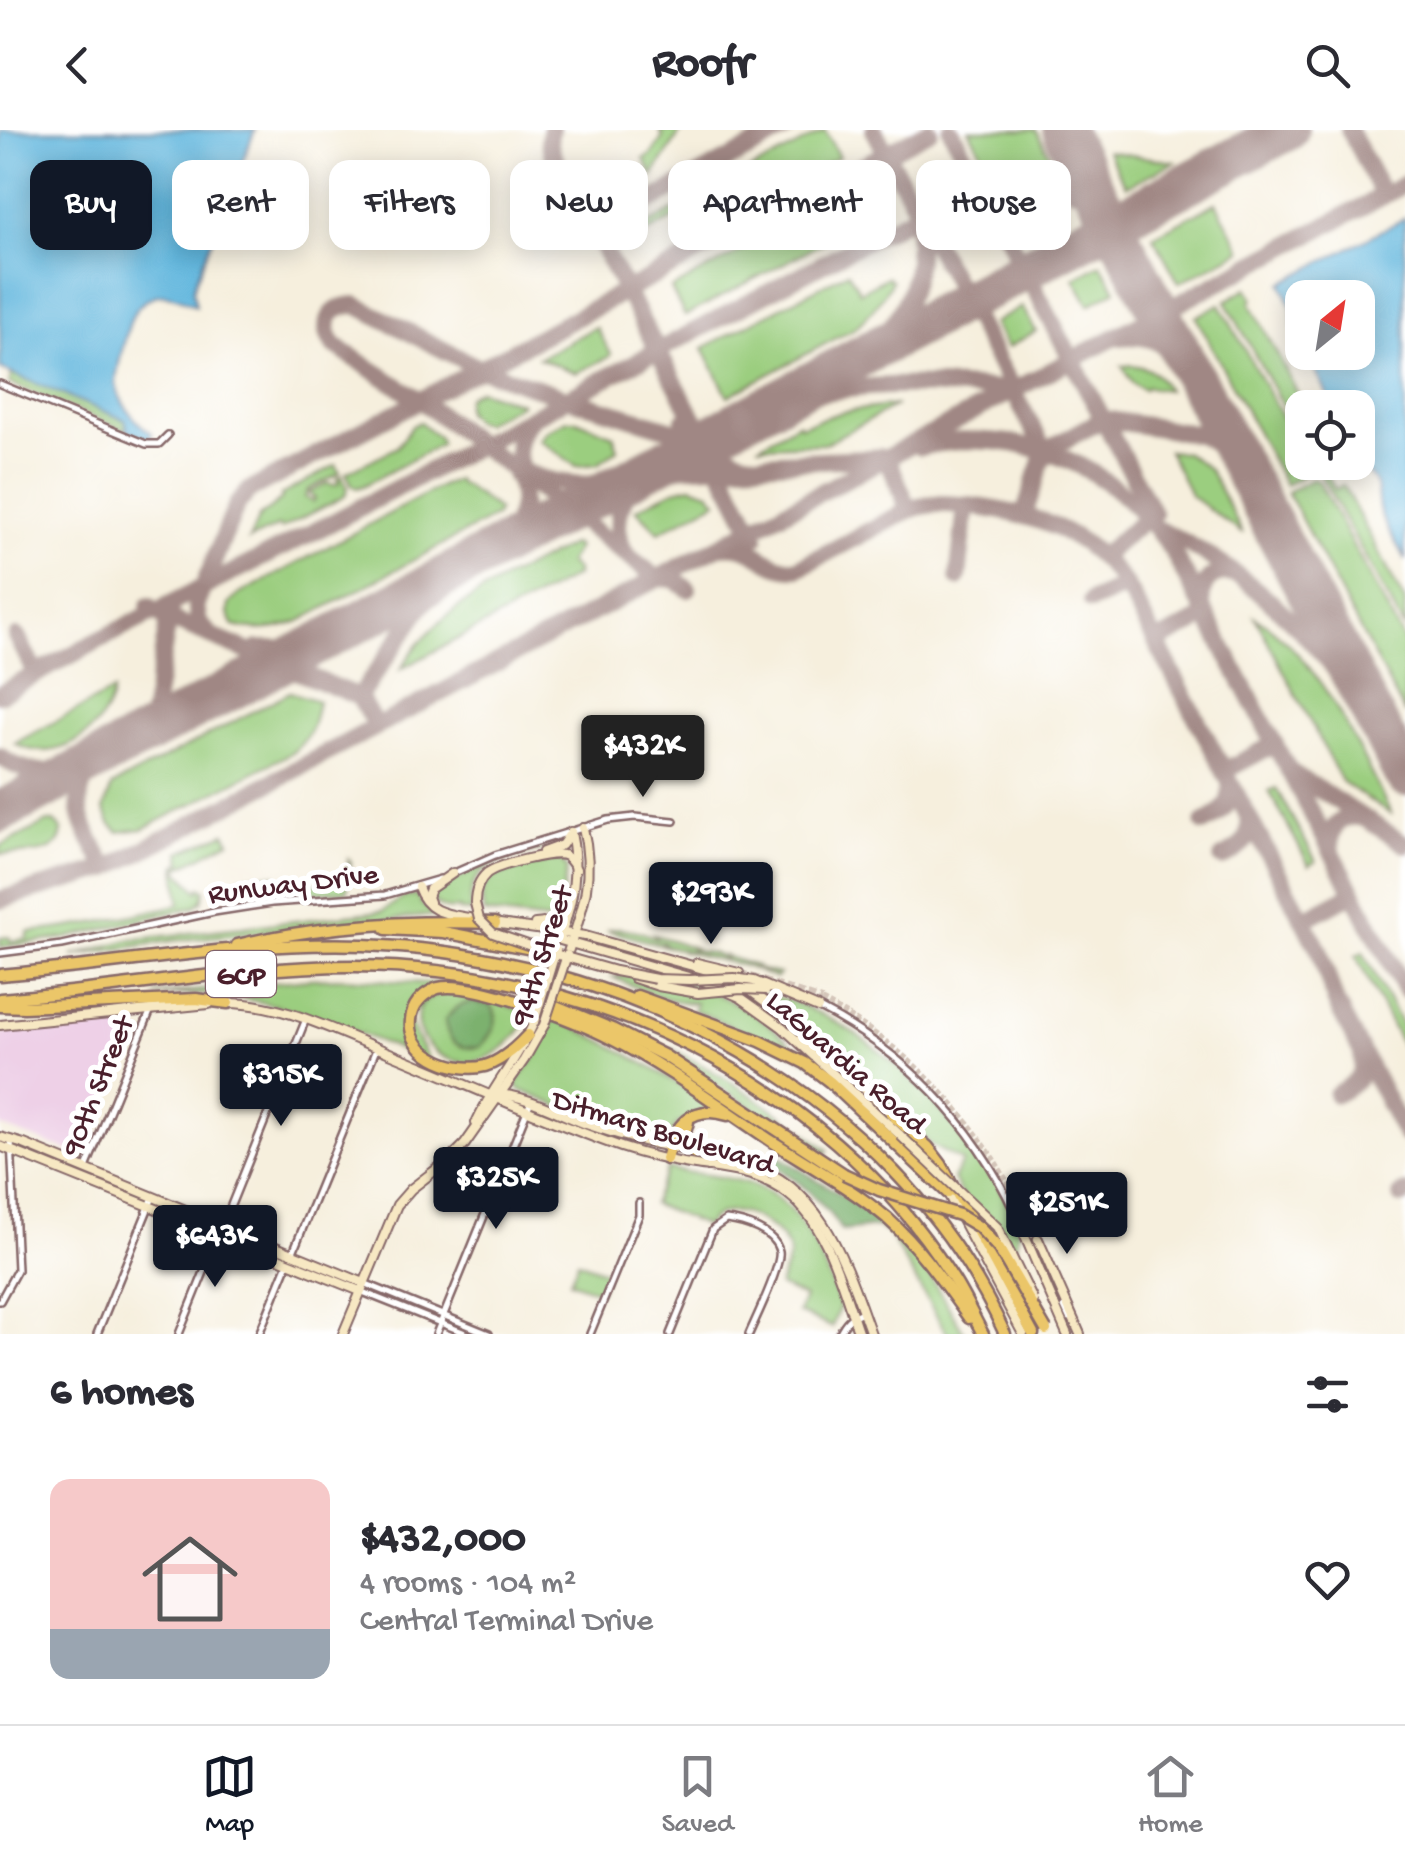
<!DOCTYPE html>
<html lang="en">
<head>
<meta charset="utf-8">
<style>
  :root { --surface:#fff; --page:#f7f7f7; --text:#2b2b33; --muted:#7c7c81; --line:#e1e1e2; --accent:#111827 }
  body { margin:0; font-family:"Gochi Hand",sans-serif; background:var(--page); color:var(--text); height:100vh; display:flex; flex-direction:column; font-size:38px; white-space:nowrap }
  * { box-sizing:border-box; margin:0 }
  p { font-size:32px; color:var(--muted) }
  .icon { flex:none; width:55px; height:55px; fill:none; stroke:currentColor; stroke-width:2; stroke-linecap:round; stroke-linejoin:round }
  .map { position:relative; height:1204px; overflow:hidden }
  .sheet { display:flex; flex-direction:column; background:var(--surface); flex:1 }
  .sheet>* { flex:none }
  .banner { position:absolute; left:30px; top:30px; width:1345px; height:90px; display:flex; gap:20px }
  .needle { width:65px; rotate:30deg }
  .fabs { position:absolute; left:1285px; top:150px; display:grid; gap:20px }
  .fabs a { display:grid; place-items:center; width:90px; height:90px; border-radius:20px; background:var(--surface); box-shadow:0 5px 25px #0003; font-size:50px }
  .price { position:absolute; translate:-50% -85px; padding:0 22px; border-radius:10px; background:var(--accent); color:#fff; font-size:32px; line-height:65px; filter:drop-shadow(0 2px 5px #0008) }
  .price::after { content:''; position:absolute; left:50%; top:60px; width:30px; height:22px; margin-left:-15px; background:inherit; clip-path:polygon(0 0,100% 0,50% 100%) }
  .price.on { background:#222; color:#fff }
  ul { padding:0; list-style:none }
  li { display:flex; align-items:center; gap:30px; height:250px; padding:0 50px }
  li+li { border-top:2px solid var(--line) }
  li span { display:grid; place-items:center; flex:none; width:280px; height:200px; border-radius:20px; color:#555 }
  li>.icon { margin-inline-start:auto }
  span .icon { width:120px; height:120px; fill:#fffc; stroke-width:1 }
  li b { font-size:42px }
  h2 { display:flex; justify-content:space-between; align-items:center; height:120px; padding:0 50px; font-size:42px }
  .pill { padding:0 35px; border-radius:20px; background:var(--surface); box-shadow:0 5px 25px #0003; font-size:35px; line-height:90px }
  .pill.on { background:var(--accent); color:#fff }
  header { display:flex; justify-content:space-between; align-items:center; height:130px; padding:0 50px; background:var(--surface); font-size:45px; font-weight:700 }
  .tab-bar { display:flex; justify-content:space-around; align-items:center; height:140px; border-top:2px solid var(--line); background:var(--surface); font-size:28px; color:var(--muted) }
  .tab-bar a { display:grid; justify-items:center; gap:5px }
  .tab-bar .on { color:var(--accent) }
  .map>svg:first-child { display:block }
  .built { fill:#eed0e7 }
  .green { fill:#9bce7f; stroke:#727655; stroke-width:2.5 }
  .forest { fill:#7cb16e; stroke:#63684c; stroke-width:2.5 }
  .water { fill:#60b6dd; stroke:#556a84; stroke-width:2.5 }
  .lines { fill:none; stroke-linecap:round; stroke-linejoin:round }
  .taxiway { stroke:#a08784; stroke-width:18 }
  .runway { stroke:#a08784; stroke-width:42 }
  .street-tunnel { stroke:#d4c5b9; stroke-width:5; stroke-dasharray:5 2.5; stroke-linecap:butt }
  .secondary-tunnel { stroke:#d4c5b9; stroke-width:8; stroke-dasharray:8 4; stroke-linecap:butt }
  .street-casing { stroke:#866869; stroke-width:10 }
  .secondary-casing { stroke:#866869; stroke-width:12 }
  .highway-casing { stroke:#866869; stroke-width:15 }
  .street { stroke:#fff; stroke-width:5 }
  .secondary { stroke:#f7e8c3; stroke-width:8 }
  .highway { stroke:#ebc669; stroke-width:10 }
  .secondary-bridge-casing { stroke:#866869; stroke-width:12; stroke-linecap:butt }
  .highway-bridge-casing { stroke:#866869; stroke-width:15; stroke-linecap:butt }
  .secondary-bridge { stroke:#f7e8c3; stroke-width:8 }
  .highway-bridge { stroke:#ebc669; stroke-width:10 }
  .labels { text-anchor:middle; stroke-width:10; stroke-linejoin:round; paint-order:stroke }
  .shield { fill:#fff; stroke:#80626b; stroke-width:2.5 }
  .shield-label { font-size:28px; font-weight:bold; fill:#4a1f2b }
  .street-label { font-size:30px; fill:#4a1f2b; stroke:#fff }
</style>
</head>
<body>
<header><svg class="icon" aria-label="back" viewBox="0 0 24 24"><path d="M15 5l-7 7 7 7"/></svg>Roofr<svg class="icon" aria-label="search" viewBox="0 0 24 24"><circle cx="10" cy="10" r="6"/><path d="M15 15l6 6"/></svg></header>
<div class="map">
<svg width="1405" height="1204" viewBox="0 0 1405 1204">
  <rect width="100%" height="100%" fill="#fff"/>
  <filter id="ink" filterUnits="userSpaceOnUse"><feTurbulence type="fractalNoise" baseFrequency=".01" numOctaves="2"/><feDisplacementMap in="SourceGraphic" scale="20" xChannelSelector="R" yChannelSelector="G"/><feConvolveMatrix kernelMatrix="1 2 1 2 8 2 1 2 1" color-interpolation-filters="sRGB"/></filter>
  <filter id="wash" filterUnits="userSpaceOnUse"><feTurbulence type="fractalNoise" baseFrequency=".0048" numOctaves="4" result="noise"/><feDisplacementMap in="SourceGraphic" scale="40" xChannelSelector="R" yChannelSelector="G"/><feGaussianBlur stdDeviation="2.25" result="paint"/><feColorMatrix in="noise" values="0 0 0 0 0 0 0 0 0 0 0 0 0 0 0 0 0 1.4 0 .05"/><feComposite in="paint" operator="in"/></filter>
  <g filter="url(#wash)">
    <rect width="100%" height="100%" fill="#f6efdd"/>
    <polygon class="built" points="137,889 95,1004 80,1025 0,996 0,903"/>
    <g class="green">
      <polygon points="659,0 682,0 653,46 644,29 652,24 663,7"/>
      <polygon points="969,0 1036,0 1054,33 1016,29 986,31"/>
      <polygon points="825,1 839,27 702,99 691,80 641,106 637,100"/>
      <polygon points="1107,21 1175,32 1126,56"/>
      <path d="M1012,65L1031,69L1064,82C1052,92 1039,105 1023,101L1008,74L1009,67Z"/>
      <polygon points="1216,73 1242,120 1179,153 1153,106"/>
      <polygon points="817,80 833,107 685,186 671,159"/>
      <polygon points="1101,134 1116,160 1089,175 1074,148"/>
      <path d="M848,142L860,162L887,147L892,151C882,169 871,184 855,198L728,266L703,218Z"/>
      <polygon points="1247,158 1253,167 1251,174 1305,277 1302,278 1302,312 1226,171"/>
      <polygon points="1220,174 1302,324 1302,332 1307,333 1312,341 1285,355 1196,187"/>
      <polygon points="1022,177 1036,201 1007,218 993,193"/>
      <polygon points="596,197 611,224 609,227 576,243 539,228"/>
      <path d="M1131,235C1150,237 1158,244 1167,260L1146,257L1144,260L1132,253L1122,236Z"/>
      <polygon points="12,244 125,290 128,301 9,253"/>
      <path d="M479,260L521,273V274L483,293L475,291L466,282C463,268 468,265 479,260Z"/>
      <polygon points="897,275 824,314 758,316 798,293 800,296 842,282"/>
      <polygon points="567,290 577,290 613,305 618,319 598,334 576,336 539,310 545,302"/>
      <polygon points="420,292 438,307 441,314 363,356 357,358 352,355 346,343 397,317 412,296"/>
      <polygon points="1168,321 1186,323 1209,339 1243,404 1191,366"/>
      <polygon points="1314,333 1323,333 1324,338 1335,359 1343,355 1405,472 1405,500"/>
      <polygon points="336,335 340,343 308,360 305,367 313,372 315,369 309,363 328,353 333,355 339,353 337,349 342,346 348,358 345,366 281,399 279,396 249,410 259,387 282,369 281,365"/>
      <polygon points="1313,349 1319,352 1405,513 1405,584 1287,362"/>
      <path d="M457,350L460,355H463L498,380L496,386L300,491C277,500 258,502 234,496L228,484L229,474L238,465L443,355Z"/>
      <polygon points="691,356 710,362 717,371 659,402 636,379 674,360"/>
      <path d="M573,414L577,417L568,433L576,440V446L401,539C439,474 509,447 573,414Z"/>
      <path d="M1255,487C1323,530 1355,615 1392,685L1342,652Z"/>
      <path d="M113,561C105,603 54,637 15,613Z"/>
      <path d="M290,562L318,571C314,593 311,607 293,622L143,699L119,702L110,694L104,679L112,656Z"/>
      <polygon points="1276,658 1316,731 1309,735 1269,661"/>
      <path d="M48,692H54L62,700C61,729 21,723 0,724V716Z"/>
      <path d="M225,703L230,711L177,739L198,761L200,757L205,760L202,771L194,777L67,808L0,817V808L9,807L11,811L28,809V802C80,797 129,787 180,774L176,739L177,735L182,733L180,722Z"/>
      <path d="M540,717L542,719C507,730 462,734 472,782L459,781L458,778C449,781 441,780 433,771L432,766L435,761L484,735Z"/>
      <path d="M348,729L351,732L347,761C313,763 280,762 246,765C240,763 235,755 239,749C248,744 265,744 275,745L276,750L285,757L340,752L348,747Z"/>
      <path d="M554,730L562,731L567,739L559,783L548,791L484,783C480,767 481,755 496,745Z"/>
      <polygon points="417,765 422,775 437,785 171,811 72,826 128,810 383,781 404,767"/>
      <polygon points="618,798 642,802 658,810 653,804 695,818 690,820 712,823 725,829 724,826 756,836 752,838 779,844 776,848 745,836 682,821 683,820 667,816 660,811 665,816 607,800"/>
      <polygon points="1363,822 1405,902 1405,922 1356,826"/>
      <path d="M652,841C693,855 739,869 773,898C786,908 800,923 815,933L694,880L696,873C667,873 639,859 613,847Z"/>
      <path d="M343,848L441,854L407,888L428,929L427,931C364,905 301,877 233,867C207,863 180,865 154,865L308,849Z"/>
      <path d="M449,863L473,866L530,882C524,899 511,913 496,923C435,961 381,869 449,863Z"/>
      <path d="M764,863C856,885 931,959 983,1035C994,1050 1015,1076 1019,1094C1020,1101 1016,1110 1015,1117L995,1126L953,1049L962,1032L931,1015L797,891L798,887Z"/>
      <path d="M554,888C610,912 661,942 712,975L711,978L677,994L669,1006L658,1011L592,990L520,960L516,954L538,922Z"/>
      <path d="M672,919C727,947 779,981 828,1020L826,1024L670,925Z"/>
      <path d="M667,1039C692,1044 719,1045 744,1052C803,1069 820,1125 840,1176L832,1197L798,1183L804,1167L779,1156L790,1124C781,1094 726,1063 706,1096L652,1074Z"/>
      <polygon points="885,1096 927,1141 965,1204 947,1204 889,1104 878,1097"/>
      <polygon points="578,1131 607,1142 599,1162 570,1151"/>
    </g>
    <g class="forest">
      <path d="M472,872L491,875C502,890 492,904 480,917C458,921 447,911 445,890C454,879 459,874 472,872Z"/>
      <path d="M775,1024L842,1065L885,1096L842,1101C823,1072 801,1051 771,1034Z"/>
    </g>
    <g class="water">
      <path d="M0,0H255L196,150L193,161L196,176C185,171 171,163 159,165C150,166 138,175 134,183C128,193 116,243 116,253C118,272 137,294 152,303L149,310L128,301L125,290L0,239Z"/>
      <path d="M1405,88V430C1398,415 1387,400 1381,385C1374,366 1383,353 1363,340L1358,329V278L1334,277L1306,223L1358,222V168H1302V215L1293,197L1292,178L1282,153Z"/>
    </g>
    <g class="lines">
      <g class="taxiway">
        <polyline points="551,0 549,10 552,23 705,309 739,329 756,333"/>
        <polyline points="874,0 1045,321 1024,385"/>
        <polyline points="951,0 1153,384"/>
        <polyline points="1349,0 1383,65"/>
        <polyline points="594,101 785,0"/>
        <polyline points="1002,151 1023,149 1035,159"/>
        <path d="M1119,207C1149,203 1170,214 1189,238"/>
        <path d="M863,225C905,190 925,144 915,89"/>
        <path d="M768,275C849,251 928,253 1011,261"/>
        <path d="M920,317C1024,294 1117,335 1174,424L1405,860"/>
        <polyline points="1045,321 1103,289 1199,304 1222,317 1245,344"/>
        <polyline points="675,325 684,291"/>
        <polyline points="715,327 756,406"/>
        <path d="M527,343C560,356 594,358 629,349"/>
        <path d="M525,346C513,325 515,306 532,288"/>
        <path d="M1163,401C1264,450 1328,519 1387,613"/>
        <path d="M506,414C518,389 529,370 514,344"/>
        <path d="M721,416C758,411 765,441 798,438L909,380C932,371 954,374 978,377C1043,386 1091,404 1129,461L1319,820L1336,873L1405,1005"/>
        <path d="M627,425C608,397 622,353 652,338L887,327L909,380"/>
        <polyline points="1102,426 1147,387"/>
        <polyline points="958,448 966,376"/>
        <path d="M688,459L674,449L657,448L420,270L335,216C319,196 330,175 356,175L479,238L567,268L687,304L707,305L727,297"/>
        <polyline points="1091,471 1126,456"/>
        <path d="M1202,474C1199,451 1216,437 1238,446"/>
        <polyline points="149,476 154,482 169,489 359,567 376,597"/>
        <polyline points="212,506 199,493 196,475 237,374 250,360 930,0"/>
        <polyline points="17,507 36,543"/>
        <polyline points="1156,512 1207,486"/>
        <polyline points="258,519 289,519 328,508"/>
        <path d="M0,564L97,511L325,396L968,57C1013,37 1053,52 1098,66"/>
        <polyline points="359,567 426,470 468,434"/>
        <polyline points="149,603 170,480"/>
        <path d="M0,626C25,646 53,644 82,638"/>
        <path d="M101,628C61,670 84,696 107,739"/>
        <polyline points="1224,641 1275,614"/>
        <polyline points="1291,642 1405,714"/>
        <path d="M1204,693C1222,683 1233,675 1230,653"/>
        <path d="M1331,719C1328,696 1343,681 1366,689"/>
        <path d="M1222,728C1240,719 1251,711 1249,689"/>
        <polyline points="0,770 107,739 1405,54"/>
        <polyline points="1303,790 1354,763"/>
        <path d="M1336,964C1354,955 1365,947 1362,924"/>
        <polyline points="1401,1066 1405,1063"/>
      </g>
      <g class="runway">
        <polyline points="1063,0 1405,646"/>
        <polyline points="0,682 1288,0"/>
      </g>
    </g>
  </g>
  <g filter="url(#ink)">
    <g class="lines">
      <g class="street-tunnel">
        <path d="M822,871C903,913 968,979 1011,1058C1021,1076 1028,1096 1037,1114"/>
        <polyline points="1053,1152 1064,1177"/>
      </g>
      <g class="secondary-tunnel">
        <polyline points="739,843 822,871"/>
        <polyline points="1017,1075 1067,1190"/>
      </g>
      <defs>
        <g id="street">
          <polyline points="0,254 146,314 159,314 168,305"/>
          <polyline points="454,743 495,725 608,690 635,687 674,691"/>
          <polyline points="0,823 62,815 214,782 272,773 385,765 440,749"/>
          <path d="M819,878C905,922 973,993 1014,1081"/>
          <polyline points="86,1038 150,882"/>
          <polyline points="223,1095 306,889"/>
          <polyline points="293,1122 377,917"/>
          <polyline points="364,1153 489,1204"/>
          <polyline points="360,1161 468,1204"/>
          <polyline points="0,1171 17,1140 11,1010"/>
          <polyline points="1064,1177 1069,1188"/>
          <polyline points="97,1204 153,1067"/>
          <polyline points="179,1204 219,1105"/>
          <polyline points="259,1204 288,1133"/>
          <polyline points="436,1204 531,971"/>
          <polyline points="590,1204 639,1085 639,1073"/>
          <path d="M670,1204L713,1099L726,1090C744,1092 774,1101 779,1121C782,1135 756,1188 749,1204"/>
          <path d="M839,1204C845,1192 850,1186 863,1182"/>
        </g>
        <g id="secondary">
          <polyline points="543,722 562,715 571,702"/>
          <path d="M418,757C428,785 449,784 475,789"/>
          <polyline points="429,772 427,767 430,759 453,743"/>
          <path d="M475,773C475,761 478,751 487,743C498,735 555,720 566,726C571,730 573,734 576,739"/>
          <polyline points="493,793 585,806 714,842 737,851 785,886 892,984"/>
          <path d="M535,794C551,793 560,789 568,774"/>
          <path d="M561,805C573,770 579,740 571,702"/>
          <polyline points="560,810 706,852 740,867 782,897 900,1005"/>
          <path d="M567,825C583,779 595,747 583,698"/>
          <polyline points="697,833 739,843"/>
          <polyline points="634,848 658,856"/>
          <path d="M223,873C277,872 327,897 375,917C457,950 538,988 621,1017C645,1025 670,1031 695,1035C729,1040 760,1042 788,1064C829,1096 842,1157 859,1204"/>
          <polyline points="0,895 209,874"/>
          <path d="M495,964C528,965 558,984 589,995C601,999 613,1003 625,1006C666,1019 706,1021 745,1033C824,1056 846,1136 871,1204"/>
          <path d="M476,993C492,957 519,928 534,892"/>
          <polyline points="0,1007 24,1014 364,1153"/>
          <polyline points="918,1013 930,1030 1023,1204"/>
          <polyline points="0,1016 360,1161"/>
          <polyline points="1014,1081 1067,1204"/>
          <polyline points="1038,1109 1080,1204"/>
          <polyline points="343,1204 397,1075 411,1059 451,1028 465,1014 524,930 544,895"/>
        </g>
        <g id="highway">
          <polyline points="386,799 443,802 532,819"/>
          <path d="M237,815C321,795 409,790 495,793"/>
          <path d="M0,845C120,835 242,811 363,815C622,824 894,960 1005,1204"/>
          <polyline points="637,866 760,911 805,933 830,952 948,1063"/>
          <path d="M0,869C118,860 236,836 355,836C584,837 824,947 950,1144C963,1163 972,1184 983,1204"/>
          <polyline points="544,871 612,899 665,926 844,1044"/>
          <polyline points="0,876 24,877 196,869 228,873"/>
          <path d="M528,905C516,918 502,931 485,936C454,944 402,923 412,884C415,871 426,862 438,858C473,850 579,892 612,909C669,938 720,977 773,1012C811,1036 852,1059 887,1088C919,1117 944,1153 969,1188"/>
          <polyline points="891,984 928,1017 941,1034 1033,1204"/>
          <polyline points="688,992 684,1006 694,1023"/>
          <path d="M666,1029C675,995 690,974 728,985"/>
        </g>
      </defs>
      <use href="#street" class="street-casing"/>
      <use href="#secondary" class="secondary-casing"/>
      <use href="#highway" class="highway-casing"/>
      <use href="#street" class="street"/>
      <use href="#secondary" class="secondary"/>
      <use href="#highway" class="highway"/>
      <defs>
        <g id="secondary-bridge">
          <polyline points="475,773 479,789 493,803 548,822 615,841 656,849 690,850 734,848 754,851 818,878"/>
          <polyline points="658,856 698,863 741,859 766,860"/>
          <polyline points="534,892 556,820"/>
          <polyline points="544,895 567,825"/>
          <polyline points="900,1005 997,1097 1033,1170"/>
        </g>
        <polyline id="highway-bridge" points="844,1044 879,1060 959,1085 979,1097 999,1119 1046,1200"/>
      </defs>
      <use href="#secondary-bridge" class="secondary-bridge-casing"/>
      <use href="#highway-bridge" class="highway-bridge-casing"/>
      <use href="#secondary-bridge" class="secondary-bridge"/>
      <use href="#highway-bridge" class="highway-bridge"/>
    </g>
  </g>
  <g class="labels">
    <rect class="shield" x="206" y="821" width="70" height="46" rx="8"/>
    <g class="shield-label">
      <text x="241" y="854">GCP</text>
    </g>
    <g class="street-label">
      <text transform="translate(293 752) rotate(-7)" y="10">Runway Drive</text>
      <text transform="translate(540 825) rotate(-72)" y="10">94th Street</text>
      <text transform="translate(848 931) rotate(41)" y="10">LaGuardia Road</text>
      <text transform="translate(96 955) rotate(-68)" y="10">90th Street</text>
      <text transform="translate(664 1000) rotate(17)" y="10">Ditmars Boulevard</text>
    </g>
  </g>
</svg>
<div class="fabs">
<a><svg class="needle" viewBox="-14 -14 28 28"><path d="M0-13l5 13h-10z" fill="#e53935"/><path d="M0 13l5-13h-10z" fill="#7c7c81"/></svg></a>
<a><svg class="icon" aria-label="locate" viewBox="0 0 24 24"><circle cx="12" cy="12" r="6"/><path d="M12 2v4M12 18v4M2 12h4M18 12h4"/></svg></a>
</div>
<b class="price on" style="left:643px;top:670px">$432K</b>
<b class="price" style="left:711px;top:817px">$293K</b>
<b class="price" style="left:281px;top:999px">$315K</b>
<b class="price" style="left:496px;top:1102px">$325K</b>
<b class="price" style="left:1067px;top:1127px">$251K</b>
<b class="price" style="left:215px;top:1160px">$643K</b>
<div class="banner">
<a class="pill on">Buy</a>
<a class="pill">Rent</a>
<a class="pill">Filters</a>
<a class="pill">New</a>
<a class="pill">Apartment</a>
<a class="pill">House</a>
</div>
</div>
<section class="sheet">
<h2>6 homes<svg class="icon" aria-label="filters" viewBox="0 0 24 24"><path d="M4 7h16M4 17h16"/><circle cx="9" cy="7" r="2"/><circle cx="15" cy="17" r="2"/></svg></h2>
<ul>
<li><span style="background:linear-gradient(#f6c9c9 75%,#9aa5b1 0)"><svg class="icon" aria-label="home" viewBox="0 0 24 24"><path d="M3 11l9-7 9 7M6 9v11h12V9"/></svg></span><div><b>$432,000</b><p>4 rooms · 104 m²</p><p>Central Terminal Drive</p></div><svg class="icon" aria-label="heart" viewBox="0 0 24 24"><path d="M12 20l-8-8c-3-5 5-10 8-4 3-6 11-1 8 4z"/></svg></li>
</ul>
</section>
<nav class="tab-bar">
<a class="on"><svg class="icon" aria-label="map" viewBox="0 0 24 24"><path d="M3 6l6-2 6 2 6-2v14l-6 2-6-2-6 2zM9 4v14M15 6v14"/></svg>Map</a>
<a><svg class="icon" aria-label="saved" viewBox="0 0 24 24"><path d="M7 4h10v16l-5-4-5 4z"/></svg>Saved</a>
<a><svg class="icon" aria-label="home" viewBox="0 0 24 24"><path d="M3 11l9-7 9 7M6 9v11h12V9"/></svg>Home</a>
</nav>
</body>
</html>
